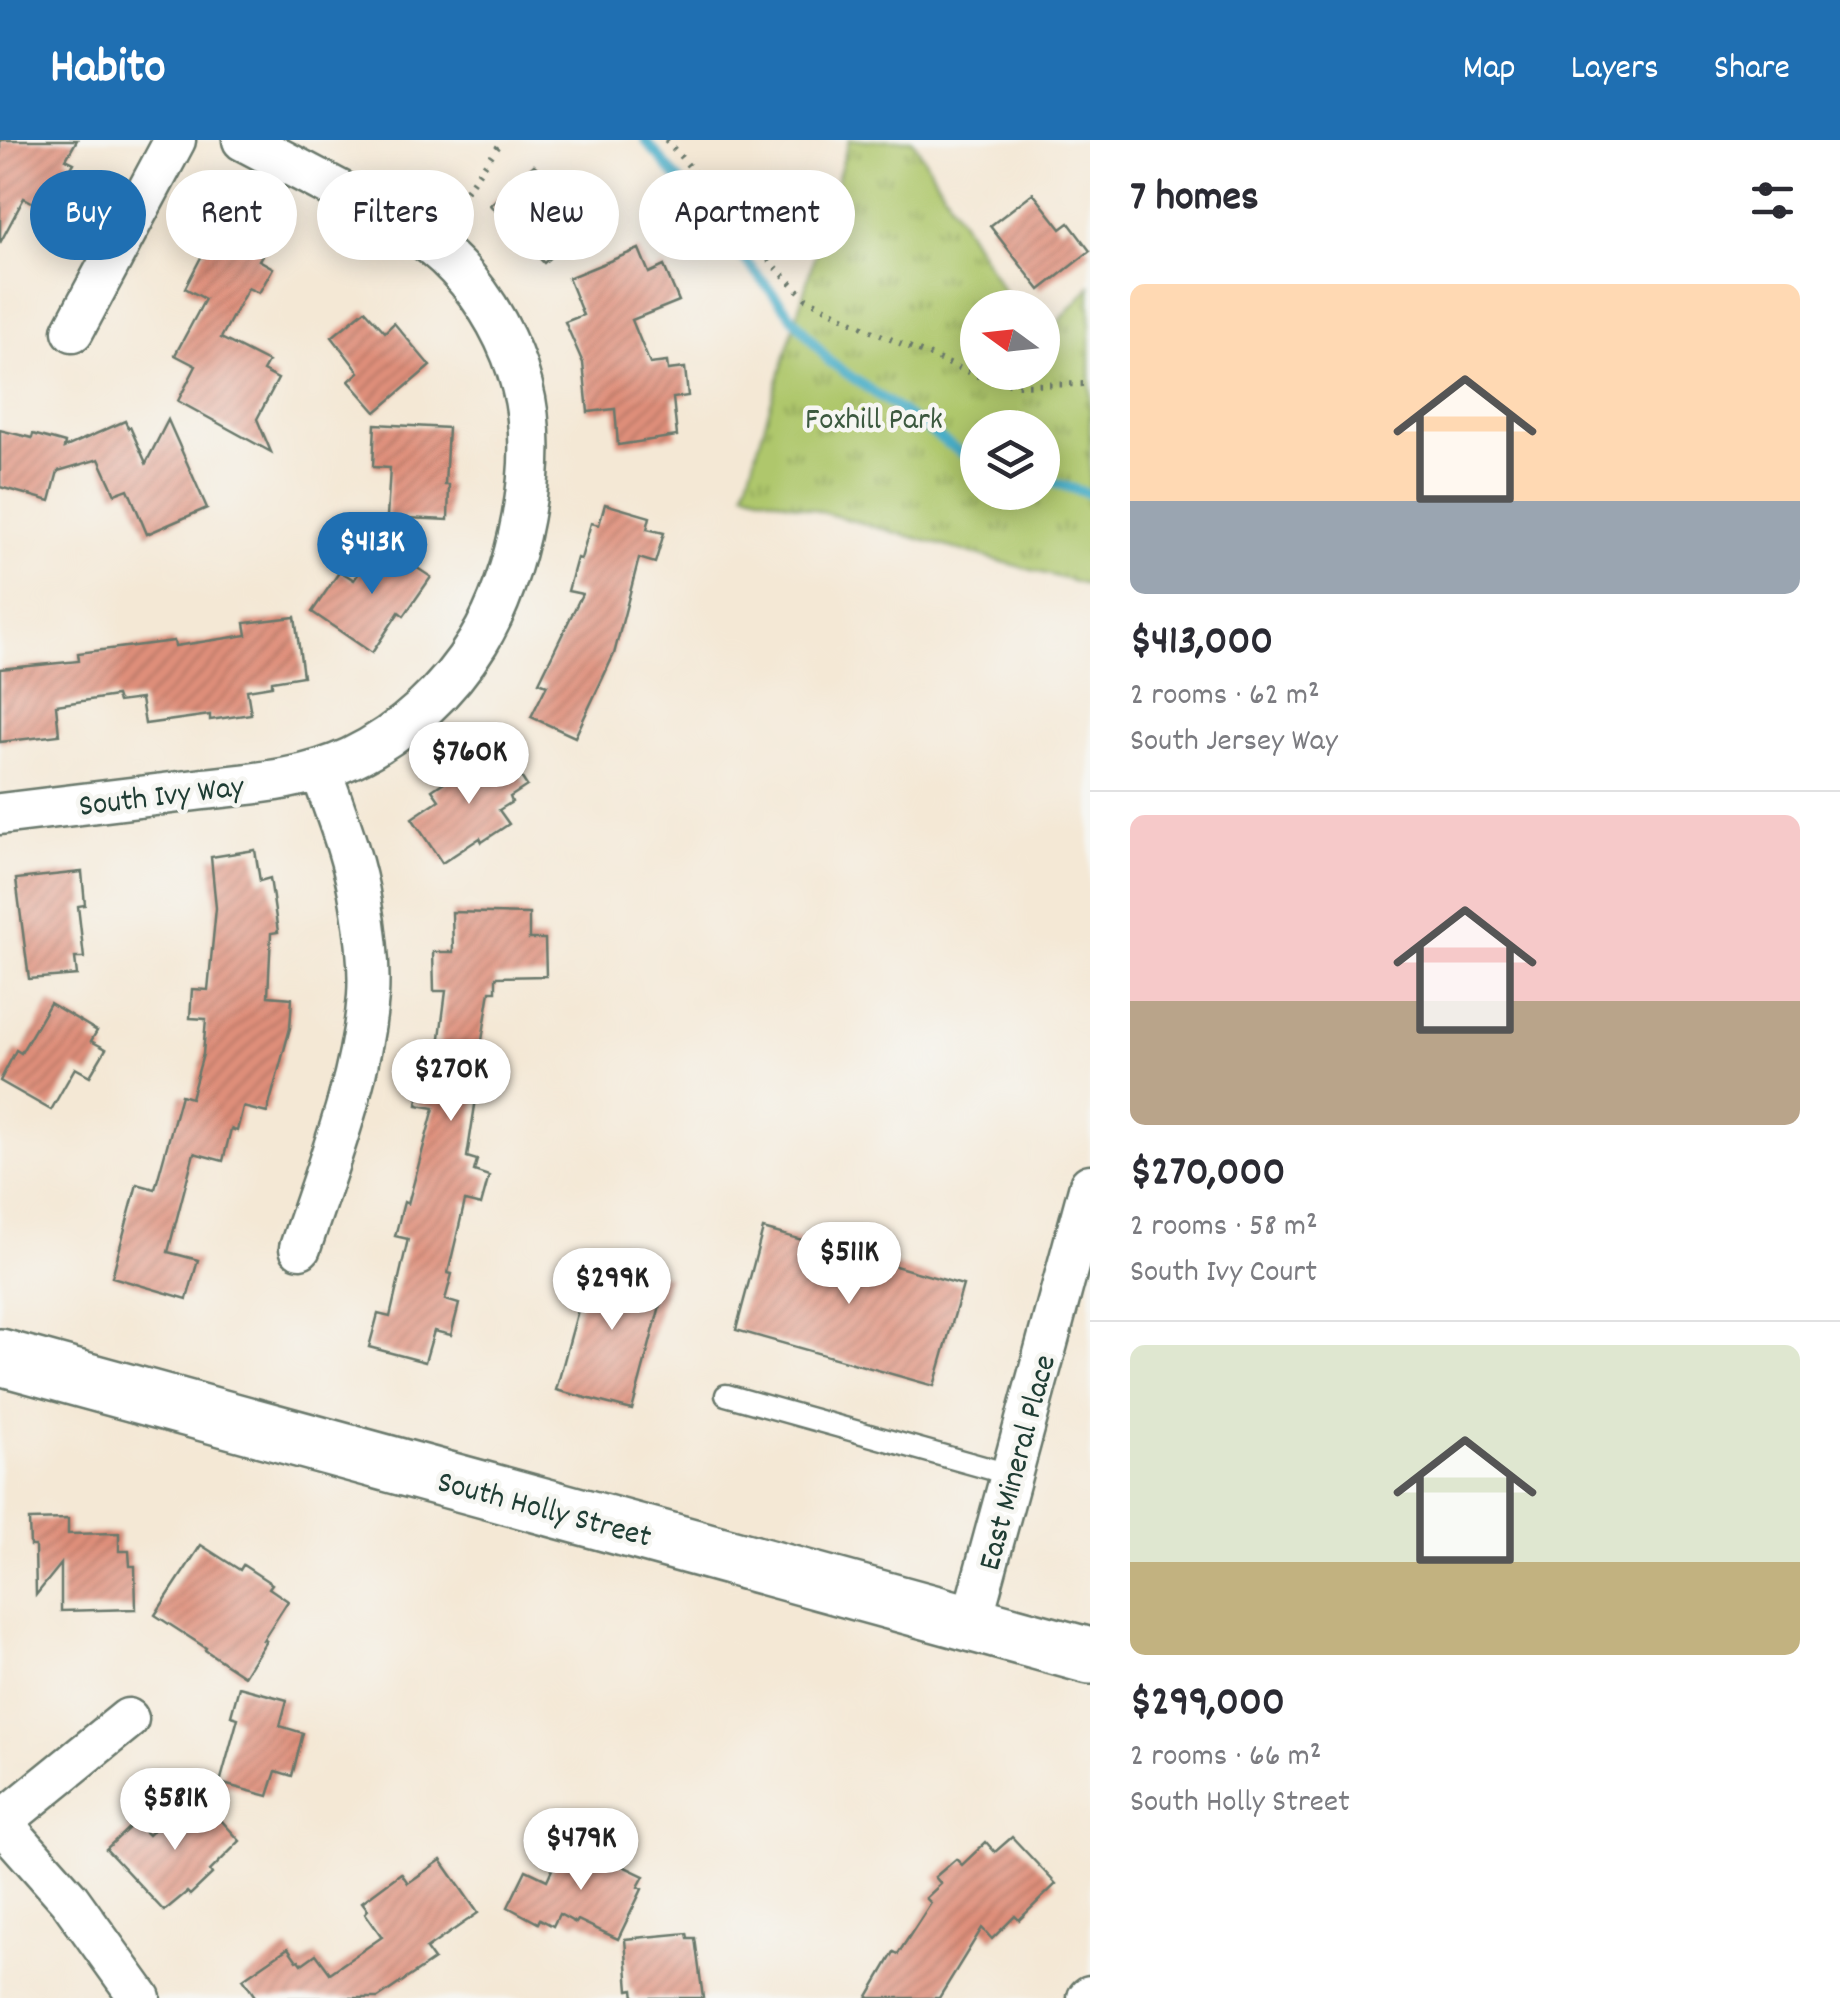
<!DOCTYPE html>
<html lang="en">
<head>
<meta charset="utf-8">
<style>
  :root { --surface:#fff; --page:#f7f7f7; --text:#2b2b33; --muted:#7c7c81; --line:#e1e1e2; --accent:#1f6fb2 }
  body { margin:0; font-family:Dekko,sans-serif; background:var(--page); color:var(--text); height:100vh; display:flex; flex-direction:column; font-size:38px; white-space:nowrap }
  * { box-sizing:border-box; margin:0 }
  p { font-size:32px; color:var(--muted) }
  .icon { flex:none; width:55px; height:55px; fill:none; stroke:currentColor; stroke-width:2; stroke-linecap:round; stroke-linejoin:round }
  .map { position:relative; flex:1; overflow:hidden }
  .details { display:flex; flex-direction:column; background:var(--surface); width:750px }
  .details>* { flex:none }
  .guide { position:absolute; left:30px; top:30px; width:910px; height:90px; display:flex; gap:20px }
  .needle { width:65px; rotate:285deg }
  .controls { position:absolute; left:960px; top:150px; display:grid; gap:20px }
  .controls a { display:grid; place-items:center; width:100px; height:100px; border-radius:50%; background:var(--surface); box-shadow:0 5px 25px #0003; font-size:50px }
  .price { position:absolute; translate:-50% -85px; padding:0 22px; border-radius:35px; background:#fff; color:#222; font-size:32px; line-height:65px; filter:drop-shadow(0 2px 5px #0008) }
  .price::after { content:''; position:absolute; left:50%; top:60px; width:30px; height:22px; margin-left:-15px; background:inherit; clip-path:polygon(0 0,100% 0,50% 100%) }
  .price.active { background:var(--accent); color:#fff }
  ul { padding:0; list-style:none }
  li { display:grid; align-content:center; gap:20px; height:530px; padding:0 40px }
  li+li { border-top:2px solid var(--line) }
  li span { display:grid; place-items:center; height:310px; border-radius:15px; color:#555 }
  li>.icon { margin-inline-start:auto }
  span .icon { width:180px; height:180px; fill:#fffc; stroke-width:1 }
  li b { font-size:42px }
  h2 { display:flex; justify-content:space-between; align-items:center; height:120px; padding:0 40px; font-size:42px }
  .pill { padding:0 35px; border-radius:45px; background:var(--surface); box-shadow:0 5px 25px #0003; font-size:35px; line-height:90px }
  .pill.active { background:var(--accent); color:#fff }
  header { display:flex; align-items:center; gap:60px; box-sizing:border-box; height:140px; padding:0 50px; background:var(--accent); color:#fff }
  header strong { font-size:48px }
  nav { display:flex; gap:55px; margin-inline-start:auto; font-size:35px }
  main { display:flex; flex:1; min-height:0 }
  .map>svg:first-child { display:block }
  .grass { fill:url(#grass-tufts); stroke:#678250; stroke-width:2.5; fill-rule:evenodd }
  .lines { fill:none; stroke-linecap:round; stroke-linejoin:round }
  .stream { stroke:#49aec8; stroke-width:10 }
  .building { fill:url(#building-hatch) }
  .service-casing { stroke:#6a796c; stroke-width:25 }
  .minor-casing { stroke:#6a796c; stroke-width:45 }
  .secondary-casing { stroke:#6a796c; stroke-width:60 }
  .path { stroke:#6a796c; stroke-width:6; stroke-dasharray:2.5 8; stroke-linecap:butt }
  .service { stroke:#fff; stroke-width:20 }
  .minor { stroke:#fff; stroke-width:40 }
  .secondary { stroke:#fff; stroke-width:55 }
  .labels { text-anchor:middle; stroke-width:9; stroke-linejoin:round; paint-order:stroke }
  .park-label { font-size:32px; fill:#3c593f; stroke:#f6f6f2 }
  .street-label { font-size:32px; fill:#1f3d34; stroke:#f6f6f2 }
</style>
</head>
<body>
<header>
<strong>Habito</strong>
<nav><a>Map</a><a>Layers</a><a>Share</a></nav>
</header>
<main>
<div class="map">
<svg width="1090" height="1858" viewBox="0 0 1090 1858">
  <defs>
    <pattern id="grass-tufts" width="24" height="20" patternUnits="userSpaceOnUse" patternTransform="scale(2.5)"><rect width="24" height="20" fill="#afc76c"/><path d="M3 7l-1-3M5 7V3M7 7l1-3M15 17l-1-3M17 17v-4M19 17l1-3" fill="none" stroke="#8ea35a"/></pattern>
    <pattern id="building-hatch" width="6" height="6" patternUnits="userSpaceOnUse" patternTransform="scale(2.5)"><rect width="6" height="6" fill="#df8f7a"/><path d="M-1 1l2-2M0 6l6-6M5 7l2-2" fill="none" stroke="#b47665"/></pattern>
  </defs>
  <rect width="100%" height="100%" fill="#f6f6f2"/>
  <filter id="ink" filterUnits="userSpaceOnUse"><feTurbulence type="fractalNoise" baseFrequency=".01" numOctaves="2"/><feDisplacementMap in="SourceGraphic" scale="20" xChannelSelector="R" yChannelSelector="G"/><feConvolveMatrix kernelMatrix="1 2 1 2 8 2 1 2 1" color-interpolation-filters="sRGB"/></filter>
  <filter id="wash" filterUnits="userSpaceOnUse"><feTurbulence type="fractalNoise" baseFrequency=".0048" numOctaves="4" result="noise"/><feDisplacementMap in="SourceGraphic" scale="40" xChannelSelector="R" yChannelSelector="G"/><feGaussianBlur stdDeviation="2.25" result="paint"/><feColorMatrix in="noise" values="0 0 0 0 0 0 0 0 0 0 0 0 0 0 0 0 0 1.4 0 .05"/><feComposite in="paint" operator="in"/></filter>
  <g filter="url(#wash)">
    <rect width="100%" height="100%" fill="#f4e8d5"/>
    <path class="grass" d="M849,0H913L1013,167L978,168V232H1042L1043,200L1090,146V446L745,351ZM978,288H1042V352H978Z"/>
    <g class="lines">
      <g class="stream">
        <polyline points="645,0 830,222 961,313 978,318"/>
        <polyline points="1042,339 1090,354"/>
      </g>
    </g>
    <g id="blocks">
      <g class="building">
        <polygon points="0,0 77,0 66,19 74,23 71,28 74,29 53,66 49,71 24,58 0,103"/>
        <polygon points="534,25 557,46 565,39 584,60 571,72 584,86 544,123 490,65"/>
        <polygon points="1033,53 1061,89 1069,83 1090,111 1040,150 990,86"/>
        <polygon points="222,77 269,103 259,120 273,128 259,153 248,148 221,198 268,222 263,231 278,239 257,279 271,312 178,261 196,226 175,215 205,159 185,148"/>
        <polygon points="639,109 649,133 664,126 679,161 632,180 650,224 667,222 668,230 685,228 688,256 673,258 677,296 618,305 615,269 588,272 583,223 565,182 583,175 568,138"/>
        <polygon points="365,170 385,192 394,183 430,226 376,272 349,241 359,232 332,197"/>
        <polygon points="168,280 207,368 147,394 128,349 115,354 99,319 58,331 50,361 0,347 0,290 32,298 33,294 65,303 64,308 125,281 128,288 130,287 146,323"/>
        <polygon points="375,284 448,288 445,345 449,345 448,380 387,377 390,328 373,327"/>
        <polygon points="605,364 650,377 647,389 664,393 655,423 639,418 614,514 575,597 531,577 547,545 539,542 582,454 568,451 577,418 581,419 591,383 599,385"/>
        <polygon points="379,403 431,437 404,476 399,472 372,513 312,472 340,431 354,440"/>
        <polygon points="295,477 303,536 272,541 272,546 247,550 251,574 210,580 210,575 145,584 141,559 118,562 116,556 56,565 59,595 0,602 0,529 79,521 78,513 174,501 175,506 247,495 245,483"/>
        <polygon points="507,615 527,646 510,657 512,662 499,670 509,684 482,702 480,698 442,723 412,678 439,660 432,650 482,617 489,627"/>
        <polygon points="255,710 260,741 270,738 278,792 271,793 268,856 292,858 290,888 267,973 243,967 237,991 231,989 223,1021 194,1013 168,1112 198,1120 187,1159 112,1137 137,1044 155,1049 181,955 191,958 203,914 206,879 190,878 192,849 208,850 216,768 211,717"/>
        <polygon points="82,732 85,765 78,766 84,818 75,818 77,835 29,839 16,739"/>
        <polygon points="452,772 529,774 529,799 545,799 546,836 496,837 496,851 490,851 479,919 482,920 467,1017 477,1020 474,1031 489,1036 481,1065 465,1061 448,1133 452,1134 445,1160 459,1164 451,1195 434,1191 425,1222 369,1207 378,1174 390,1177 408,1099 395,1096 404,1062 408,1064 434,968 417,965 426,911 438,913 446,851 434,851 433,812 453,812"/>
        <polygon points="50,863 97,891 91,901 106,909 90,936 75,928 51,970 0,941 16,910 21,913"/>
        <polygon points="763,1089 963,1145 934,1246 736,1190"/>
        <polygon points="593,1116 668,1136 632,1270 556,1250"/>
        <polygon points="68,1379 68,1394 119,1393 119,1411 129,1411 130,1426 135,1426 136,1469 61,1471 61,1424 36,1455 35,1406 30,1406 29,1380"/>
        <polygon points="201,1405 240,1430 243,1425 272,1444 269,1448 288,1461 263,1500 266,1501 244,1536 205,1510 206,1508 155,1475"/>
        <polygon points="239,1547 287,1560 280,1586 303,1593 292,1636 276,1631 268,1656 220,1643 238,1578 231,1576"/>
        <polygon points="200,1657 240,1701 210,1731 212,1734 190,1755 187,1752 164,1771 106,1709 135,1682 148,1695 177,1668 182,1674"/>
        <polygon points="1012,1697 1056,1744 1019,1780 1015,1776 992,1799 982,1788 939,1858 867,1858 894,1812 898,1814 931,1763 926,1758 941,1744 935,1737 956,1719 962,1725 986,1702 995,1712"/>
        <polygon points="564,1704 591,1718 600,1715 644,1736 638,1747 642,1749 618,1799 578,1780 576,1783 559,1774 553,1786 540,1779 538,1783 508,1767 526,1730 547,1740"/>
        <polygon points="441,1720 478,1773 426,1809 434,1820 378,1858 256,1858 243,1839 288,1808 297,1821 299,1820 302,1824 316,1814 330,1833 382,1797 365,1773 368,1770 362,1762 401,1733 408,1743"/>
        <polygon points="687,1793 688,1798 695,1798 703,1858 634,1858 633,1849 629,1850 625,1799"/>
      </g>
    </g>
  </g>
  <g filter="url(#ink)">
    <use href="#blocks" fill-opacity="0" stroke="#6a796c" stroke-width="2.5"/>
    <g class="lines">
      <defs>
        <polyline id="service" points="726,1255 1012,1335"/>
        <g id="minor">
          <polyline points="73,191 175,0"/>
          <path d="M0,674C65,666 130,658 196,650C248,644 302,641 351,618C402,594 449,550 478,502C518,437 542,321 522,246C511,203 487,160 457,128C425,94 385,74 344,53C310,35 277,18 243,0"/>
          <path d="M300,1108C327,1026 361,943 368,856C370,826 366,793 361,764C354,718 336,674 321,631"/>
          <polyline points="971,1483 1090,1045"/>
          <polyline points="0,1681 69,1759 140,1858"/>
          <polyline points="0,1683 128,1579"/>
          <polyline points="1088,1858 1090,1856"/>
        </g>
        <polyline id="secondary" points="0,1217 1090,1516"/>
      </defs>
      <use href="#service" class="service-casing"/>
      <use href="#minor" class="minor-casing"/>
      <use href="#secondary" class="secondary-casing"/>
      <g class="path">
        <polyline points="666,0 718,59 751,102 806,158 871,191 983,238 1016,245 1090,244"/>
        <polyline points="447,76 503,0"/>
      </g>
      <use href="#service" class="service"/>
      <use href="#minor" class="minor"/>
      <use href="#secondary" class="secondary"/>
    </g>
  </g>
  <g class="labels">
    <g class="park-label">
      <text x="874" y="288">Foxhill Park</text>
    </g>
    <g class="street-label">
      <text transform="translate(161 654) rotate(-7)" y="11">South Ivy Way</text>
      <text transform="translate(1015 1322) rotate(-75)" y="11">East Mineral Place</text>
      <text transform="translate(545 1367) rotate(15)" y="11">South Holly Street</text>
    </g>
  </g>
</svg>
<div class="controls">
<a><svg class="needle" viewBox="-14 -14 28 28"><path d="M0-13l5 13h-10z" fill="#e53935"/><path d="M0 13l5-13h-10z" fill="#7c7c81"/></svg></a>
<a><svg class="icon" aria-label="layers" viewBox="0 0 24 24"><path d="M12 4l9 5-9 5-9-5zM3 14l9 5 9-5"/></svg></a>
</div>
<b class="price active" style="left:372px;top:457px">$413K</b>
<b class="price" style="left:469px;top:667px">$760K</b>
<b class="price" style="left:451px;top:984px">$270K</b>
<b class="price" style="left:849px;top:1167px">$511K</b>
<b class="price" style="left:612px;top:1193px">$299K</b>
<b class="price" style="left:175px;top:1713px">$581K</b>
<b class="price" style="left:581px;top:1753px">$479K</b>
<div class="guide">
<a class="pill active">Buy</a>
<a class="pill">Rent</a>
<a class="pill">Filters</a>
<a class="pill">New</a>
<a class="pill">Apartment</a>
</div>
</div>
<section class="details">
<h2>7 homes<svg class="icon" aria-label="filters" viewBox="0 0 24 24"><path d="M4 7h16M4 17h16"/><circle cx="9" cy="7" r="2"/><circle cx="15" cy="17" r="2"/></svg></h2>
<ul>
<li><span style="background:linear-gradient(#ffd9b3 70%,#9aa5b1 0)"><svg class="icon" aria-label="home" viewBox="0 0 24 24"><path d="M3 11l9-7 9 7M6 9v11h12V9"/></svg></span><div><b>$413,000</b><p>2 rooms · 62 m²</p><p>South Jersey Way</p></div></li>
<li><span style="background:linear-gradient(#f6c9c9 60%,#b9a48a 0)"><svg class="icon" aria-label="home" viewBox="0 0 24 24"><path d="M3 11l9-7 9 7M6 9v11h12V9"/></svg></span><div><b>$270,000</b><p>2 rooms · 58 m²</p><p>South Ivy Court</p></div></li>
<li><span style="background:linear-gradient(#dfe7d0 70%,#c2b280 0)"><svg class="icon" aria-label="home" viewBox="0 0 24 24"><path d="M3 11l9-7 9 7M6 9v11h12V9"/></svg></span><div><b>$299,000</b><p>2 rooms · 66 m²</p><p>South Holly Street</p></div></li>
</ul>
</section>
</main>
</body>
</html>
